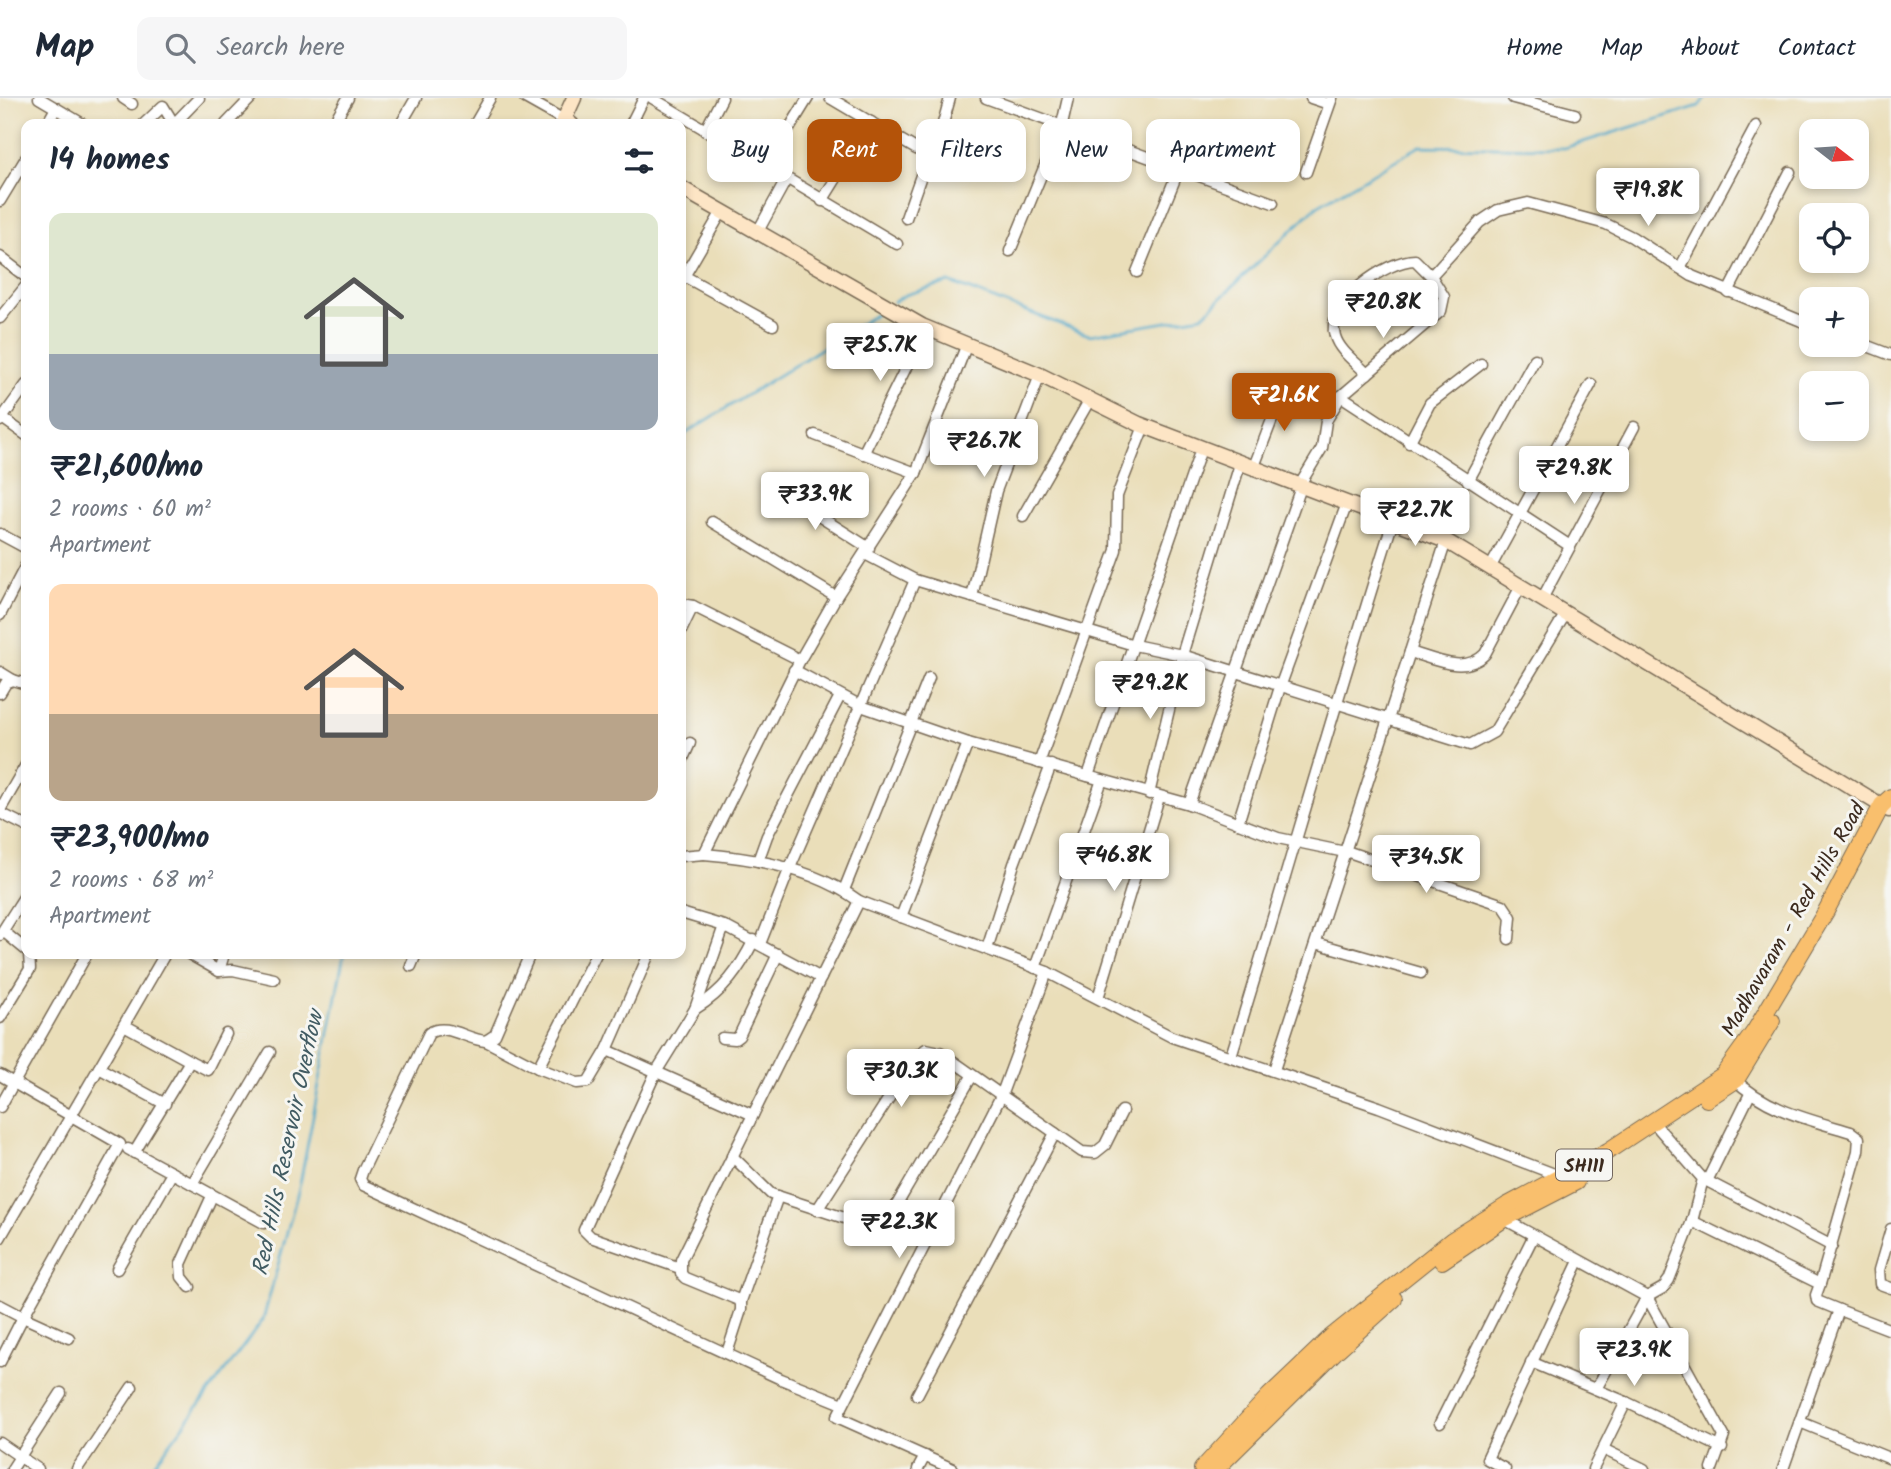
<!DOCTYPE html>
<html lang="en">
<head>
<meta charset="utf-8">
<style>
  :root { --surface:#fff; --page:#f6f6f7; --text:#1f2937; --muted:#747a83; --line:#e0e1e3; --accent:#b45309 }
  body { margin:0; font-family:Kalam,sans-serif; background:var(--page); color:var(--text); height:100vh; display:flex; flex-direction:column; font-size:26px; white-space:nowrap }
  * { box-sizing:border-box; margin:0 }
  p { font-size:23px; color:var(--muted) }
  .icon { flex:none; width:38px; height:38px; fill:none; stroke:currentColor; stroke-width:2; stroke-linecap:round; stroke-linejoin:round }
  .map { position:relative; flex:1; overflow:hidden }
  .panel { position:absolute; left:21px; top:21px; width:665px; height:840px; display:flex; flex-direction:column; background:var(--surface); border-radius:14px; box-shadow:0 4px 10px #0003 }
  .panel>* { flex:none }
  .guide { position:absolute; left:707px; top:21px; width:665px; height:63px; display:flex; gap:14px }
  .needle { width:46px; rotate:107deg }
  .controls { position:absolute; left:1799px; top:21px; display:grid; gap:14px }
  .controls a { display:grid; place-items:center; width:70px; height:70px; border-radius:14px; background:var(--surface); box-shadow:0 4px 10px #0003; font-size:35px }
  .price { position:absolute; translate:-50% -60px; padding:0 16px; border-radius:7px; background:#fff; color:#222; font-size:23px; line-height:46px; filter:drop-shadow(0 2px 4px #0008) }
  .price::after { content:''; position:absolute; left:50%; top:42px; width:21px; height:16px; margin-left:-10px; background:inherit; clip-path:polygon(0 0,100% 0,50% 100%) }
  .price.on { background:var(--accent); color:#fff }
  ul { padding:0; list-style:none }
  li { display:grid; align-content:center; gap:14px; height:371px; padding:0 28px }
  li span { display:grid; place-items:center; height:217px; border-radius:14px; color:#555 }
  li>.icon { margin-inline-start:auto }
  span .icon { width:126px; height:126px; fill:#fffc; stroke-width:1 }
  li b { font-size:30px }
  h2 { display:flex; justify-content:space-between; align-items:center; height:84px; padding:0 28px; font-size:30px }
  .tag { padding:0 24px; border-radius:14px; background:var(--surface); box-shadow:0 4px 10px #0003; font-size:24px; line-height:63px }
  .tag.on { background:var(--accent); color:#fff }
  header { display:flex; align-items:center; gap:42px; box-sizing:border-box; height:98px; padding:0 35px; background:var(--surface); border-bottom:2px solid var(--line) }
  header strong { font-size:33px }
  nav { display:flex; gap:38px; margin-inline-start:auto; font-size:24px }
  .search { width:490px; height:63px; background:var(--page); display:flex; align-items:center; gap:18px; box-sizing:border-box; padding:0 24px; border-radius:14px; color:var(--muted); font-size:26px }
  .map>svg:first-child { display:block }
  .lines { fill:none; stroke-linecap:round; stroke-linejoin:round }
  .stream { stroke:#4ca7ca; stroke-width:2.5 }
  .street-casing { stroke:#786954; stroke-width:13 }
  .secondary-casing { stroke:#786954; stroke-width:17 }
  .primary-casing { stroke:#786954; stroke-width:18 }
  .street { stroke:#fff; stroke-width:10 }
  .secondary { stroke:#fde5c5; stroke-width:14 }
  .primary { stroke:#f9bf6d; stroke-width:16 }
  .labels { text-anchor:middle; stroke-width:6; stroke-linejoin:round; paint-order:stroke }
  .shield { fill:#f6f6f2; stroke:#73675e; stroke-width:2 }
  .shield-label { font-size:19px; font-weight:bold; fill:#3b2a1e }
  .street-label { font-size:21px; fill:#3b2a1e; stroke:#f6f6f2 }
  .water-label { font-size:23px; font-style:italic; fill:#425c63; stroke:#f6f6f2 }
</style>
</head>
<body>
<header>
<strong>Map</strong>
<div class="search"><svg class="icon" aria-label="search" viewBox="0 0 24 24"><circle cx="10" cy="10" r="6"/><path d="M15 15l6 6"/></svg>Search here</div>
<nav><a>Home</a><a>Map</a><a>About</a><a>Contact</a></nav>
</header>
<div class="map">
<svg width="1891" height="1371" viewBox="0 0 1891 1371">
  <rect width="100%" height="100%" fill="#f6f6f2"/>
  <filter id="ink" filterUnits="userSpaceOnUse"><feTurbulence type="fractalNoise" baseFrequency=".0143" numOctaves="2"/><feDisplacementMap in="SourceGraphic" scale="14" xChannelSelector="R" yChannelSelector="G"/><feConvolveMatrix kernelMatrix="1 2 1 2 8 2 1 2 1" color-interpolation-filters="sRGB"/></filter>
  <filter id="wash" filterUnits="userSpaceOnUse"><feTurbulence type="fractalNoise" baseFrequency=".00686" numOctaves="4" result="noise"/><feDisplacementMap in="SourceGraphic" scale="28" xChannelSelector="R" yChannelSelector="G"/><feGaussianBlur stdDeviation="1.57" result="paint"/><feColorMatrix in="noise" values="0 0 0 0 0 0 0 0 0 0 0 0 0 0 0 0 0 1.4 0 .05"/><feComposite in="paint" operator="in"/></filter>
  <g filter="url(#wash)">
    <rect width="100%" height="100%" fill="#eadeb9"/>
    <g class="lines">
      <g class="stream">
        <polyline points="894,204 905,197 949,184 1089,237 1202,218 1317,108 1420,48 1564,50 1699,8 1705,0"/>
        <polyline points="681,343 685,336 883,212"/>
        <polyline points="151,1371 263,1222 300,1086 344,856"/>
      </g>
    </g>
  </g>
  <g filter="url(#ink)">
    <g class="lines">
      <defs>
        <g id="street">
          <polyline points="39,0 83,26"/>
          <polyline points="123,0 132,6"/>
          <polyline points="525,0 564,22 561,26"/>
          <polyline points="652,0 897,146"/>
          <polyline points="830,0 916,51 929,55 939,40 950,0"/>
          <polyline points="986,0 1273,105"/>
          <polyline points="1311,0 1329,6"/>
          <polyline points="1513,0 1575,16"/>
          <polyline points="47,26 56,10"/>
          <polyline points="144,26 163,8 174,26 199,0"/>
          <polyline points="226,26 251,0"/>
          <polyline points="333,26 348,0"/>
          <polyline points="401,26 416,0"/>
          <polyline points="475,26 490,0"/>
          <polyline points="631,26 644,0"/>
          <polyline points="705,33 722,0"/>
          <polyline points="765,70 808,0"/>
          <polyline points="1306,74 1332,0"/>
          <polyline points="0,103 26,60"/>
          <polyline points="822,103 871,24"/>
          <polyline points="906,120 929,55"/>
          <polyline points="757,135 786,82"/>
          <polyline points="1010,153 1062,26 1068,0"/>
          <polyline points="0,159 26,179"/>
          <polyline points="1680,170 1756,28"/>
          <polyline points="1137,174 1179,71"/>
          <polyline points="684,178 773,227"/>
          <polyline points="682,182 721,115"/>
          <polyline points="1728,194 1790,74"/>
          <polyline points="0,220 26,188"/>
          <polyline points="1857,244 1891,257"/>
          <path d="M967,246L916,375L836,499L800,562L704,756C755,760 817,772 859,803L1047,874L1172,939L1379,1009L1562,1079"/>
          <path d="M1367,276C1357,265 1339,253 1335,238C1324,205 1387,162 1415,162L1431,178"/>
          <polyline points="1341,298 1570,448"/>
          <polyline points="2,320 26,337"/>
          <polyline points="0,323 26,287"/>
          <polyline points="815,337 916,375"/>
          <polyline points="1409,345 1430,305 1481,266"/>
          <polyline points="863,356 926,229"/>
          <polyline points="1253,371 1285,288"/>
          <polyline points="1468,383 1535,261"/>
          <polyline points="1299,388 1322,350 1326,323 1341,298 1441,213 1444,199 1431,178 1480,124 1498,112 1528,105 1606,126 1632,139 1692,178 1811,227"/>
          <polyline points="778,392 869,450"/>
          <polyline points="1023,418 1089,303"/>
          <polyline points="712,424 836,499"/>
          <polyline points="0,436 26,450"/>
          <polyline points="865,456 915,482 1134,547 1182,557 1470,647 1494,634 1566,515"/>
          <polyline points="1490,470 1591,286"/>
          <polyline points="972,499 996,393 1040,277"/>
          <polyline points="1542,501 1634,329"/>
          <polyline points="681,506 693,508 800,562"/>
          <polyline points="0,517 26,467"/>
          <polyline points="681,533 693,508"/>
          <path d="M1410,554C1434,561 1465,577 1485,556L1521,488"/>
          <polyline points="794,572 861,608 968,645 1189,706 1278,740 1345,754"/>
          <polyline points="0,574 13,582"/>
          <polyline points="0,595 6,585 13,582 26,586"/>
          <polyline points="681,665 690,645"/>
          <polyline points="1039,665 1116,452 1117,398 1144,328"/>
          <polyline points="1088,678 1201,351"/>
          <polyline points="1149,696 1182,557 1240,366"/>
          <polyline points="1189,706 1301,389"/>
          <polyline points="0,712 26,667"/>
          <polyline points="0,715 26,728"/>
          <polyline points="1238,725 1280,589 1346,408"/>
          <polyline points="1346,753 1503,807 1511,819 1509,841"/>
          <polyline points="681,758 704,756"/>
          <polyline points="758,763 767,738 840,598"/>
          <polyline points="844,792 929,580"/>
          <polyline points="681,815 724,828 821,880"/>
          <polyline points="901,819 968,645"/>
          <polyline points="3,833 26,852"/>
          <polyline points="0,837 26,796"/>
          <polyline points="1316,845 1421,875"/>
          <polyline points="760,846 789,772 915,482"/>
          <polyline points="987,851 1014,766 1051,667"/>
          <polyline points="189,856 219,873 233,872 274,881"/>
          <path d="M530,856L495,937L486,943C467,942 447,924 429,935L363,1072L360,1081L363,1087L781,1281L843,1306"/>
          <polyline points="411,868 416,856"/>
          <polyline points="1035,870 1102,682"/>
          <polyline points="219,873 224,856"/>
          <polyline points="1098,900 1159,699"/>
          <path d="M695,911C724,893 739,872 754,842"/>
          <polyline points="0,920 30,871 29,856"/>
          <polyline points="124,927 190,963 134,1055"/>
          <polyline points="722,940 735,941 739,938 778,856"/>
          <polyline points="486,943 538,970 596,856"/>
          <polyline points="607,952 753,1017"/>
          <path d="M1231,958C1286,780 1336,601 1393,423"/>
          <polyline points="190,963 208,972 226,936"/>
          <polyline points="99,970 165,1006"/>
          <polyline points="538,970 577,985 588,984 607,952 649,856"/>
          <polyline points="1274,972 1446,443"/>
          <polyline points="0,977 120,1046 23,1219 0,1207"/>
          <path d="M1733,980C1766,1012 1807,1021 1851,1034L1859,1040L1858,1053L1820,1186"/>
          <polyline points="0,1009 87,856"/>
          <polyline points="1653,1024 1703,1081 1692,1123 1820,1186 1816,1197 1817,1203 1839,1212 1783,1371"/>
          <polyline points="1055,1035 1082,1054 1095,1055 1105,1047 1122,1013"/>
          <polyline points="128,1051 264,1125"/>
          <polyline points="732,1058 771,1096 878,1131 888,1122 972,978"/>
          <polyline points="1703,1081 1832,1148"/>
          <polyline points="1707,1083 1750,996"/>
          <polyline points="192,1086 270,954"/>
          <polyline points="817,1112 916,958 926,951 940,954 1055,1035 917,1297"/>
          <polyline points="1504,1121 1647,1199 1724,1338 1712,1371"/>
          <polyline points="1891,1131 1879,1172 1880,1186 1891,1190"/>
          <polyline points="0,1140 165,856"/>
          <polyline points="680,1170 591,1139 584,1132 656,974 695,911 724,828"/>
          <polyline points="117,1171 172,1075"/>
          <polyline points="190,1189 182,1179 181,1166 212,1098"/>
          <polyline points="741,1203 778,1098"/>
          <polyline points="1839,1212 1891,1232"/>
          <polyline points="727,1255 741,1212 741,1203 685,1180 681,1176 681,1162 859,803"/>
          <polyline points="0,1264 23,1219 69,1240"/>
          <polyline points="1531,1264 1626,1304 1722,1350"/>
          <polyline points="1596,1291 1647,1199 1663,1190 1669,1182 1692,1123"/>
          <polyline points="1800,1324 1891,1361"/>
          <polyline points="1440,1325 1533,1139"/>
          <polyline points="0,1345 38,1371"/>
          <polyline points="1603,1351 1644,1371"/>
          <polyline points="12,1371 61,1295"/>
          <polyline points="77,1371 132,1289"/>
          <polyline points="918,1371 925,1358"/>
          <polyline points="953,1371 837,1319 1001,998 1047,874"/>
          <polyline points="1505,1371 1487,1361 1579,1163"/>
          <polyline points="1593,1371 1626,1304"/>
        </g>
        <g id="secondary">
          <polyline points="571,26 564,22 574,0"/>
          <polyline points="681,90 922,228 1040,277 1139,326 1446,443 1889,712"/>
        </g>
        <g id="primary">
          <polyline points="1707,1001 1736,982 1772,923"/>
          <polyline points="1442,1163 1504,1121 1576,1084"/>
          <polyline points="1202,1371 1269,1298 1331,1239 1452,1142 1506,1108 1608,1053 1723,977 1754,934 1825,815 1882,707 1891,699"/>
          <polyline points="1216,1371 1336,1253 1394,1201"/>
        </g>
      </defs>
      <use href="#street" class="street-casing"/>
      <use href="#secondary" class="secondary-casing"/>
      <use href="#primary" class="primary-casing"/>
      <use href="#street" class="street"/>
      <use href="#secondary" class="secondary"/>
      <use href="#primary" class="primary"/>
    </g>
  </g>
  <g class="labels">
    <rect class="shield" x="1556" y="1051.5" width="56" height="31" rx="5"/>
    <g class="shield-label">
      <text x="1584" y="1074">SH111</text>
    </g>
    <g class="street-label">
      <text transform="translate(1793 821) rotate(-60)" y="7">Madhavaram - Red Hills Road</text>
    </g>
    <g class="water-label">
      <text transform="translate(287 1045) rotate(-78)" y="8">Red Hills Reservoir Overflow</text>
    </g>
  </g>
</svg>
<div class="controls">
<a><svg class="needle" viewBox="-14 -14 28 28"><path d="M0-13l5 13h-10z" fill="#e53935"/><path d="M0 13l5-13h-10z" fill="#747a83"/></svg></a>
<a><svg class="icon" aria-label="locate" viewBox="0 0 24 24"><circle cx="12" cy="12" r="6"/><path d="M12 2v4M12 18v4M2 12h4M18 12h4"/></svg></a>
<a>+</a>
<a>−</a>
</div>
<b class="price" style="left:1648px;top:130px">₹19.8K</b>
<b class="price" style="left:1383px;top:242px">₹20.8K</b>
<b class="price" style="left:880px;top:285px">₹25.7K</b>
<b class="price on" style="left:1284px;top:335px">₹21.6K</b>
<b class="price" style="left:984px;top:381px">₹26.7K</b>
<b class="price" style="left:1574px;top:408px">₹29.8K</b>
<b class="price" style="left:815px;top:434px">₹33.9K</b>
<b class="price" style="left:1415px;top:450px">₹22.7K</b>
<b class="price" style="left:1150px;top:623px">₹29.2K</b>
<b class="price" style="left:1114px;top:795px">₹46.8K</b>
<b class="price" style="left:1426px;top:797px">₹34.5K</b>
<b class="price" style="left:901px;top:1011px">₹30.3K</b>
<b class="price" style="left:899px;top:1162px">₹22.3K</b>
<b class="price" style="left:1634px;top:1290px">₹23.9K</b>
<div class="guide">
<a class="tag">Buy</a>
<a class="tag on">Rent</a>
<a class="tag">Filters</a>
<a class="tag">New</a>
<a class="tag">Apartment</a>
</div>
<section class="panel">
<h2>14 homes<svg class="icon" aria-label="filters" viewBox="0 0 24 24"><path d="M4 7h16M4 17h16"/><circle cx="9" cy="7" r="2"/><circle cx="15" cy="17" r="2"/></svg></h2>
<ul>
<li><span style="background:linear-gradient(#dfe7d0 65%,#9aa5b1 0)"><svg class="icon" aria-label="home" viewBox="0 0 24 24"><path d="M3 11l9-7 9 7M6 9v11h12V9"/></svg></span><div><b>₹21,600/mo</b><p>2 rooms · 60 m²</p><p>Apartment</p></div></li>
<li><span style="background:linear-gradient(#ffd9b3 60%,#b9a48a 0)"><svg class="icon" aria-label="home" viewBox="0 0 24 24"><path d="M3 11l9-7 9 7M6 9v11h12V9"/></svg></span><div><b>₹23,900/mo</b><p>2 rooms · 68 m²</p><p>Apartment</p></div></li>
</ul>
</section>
</div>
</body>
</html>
